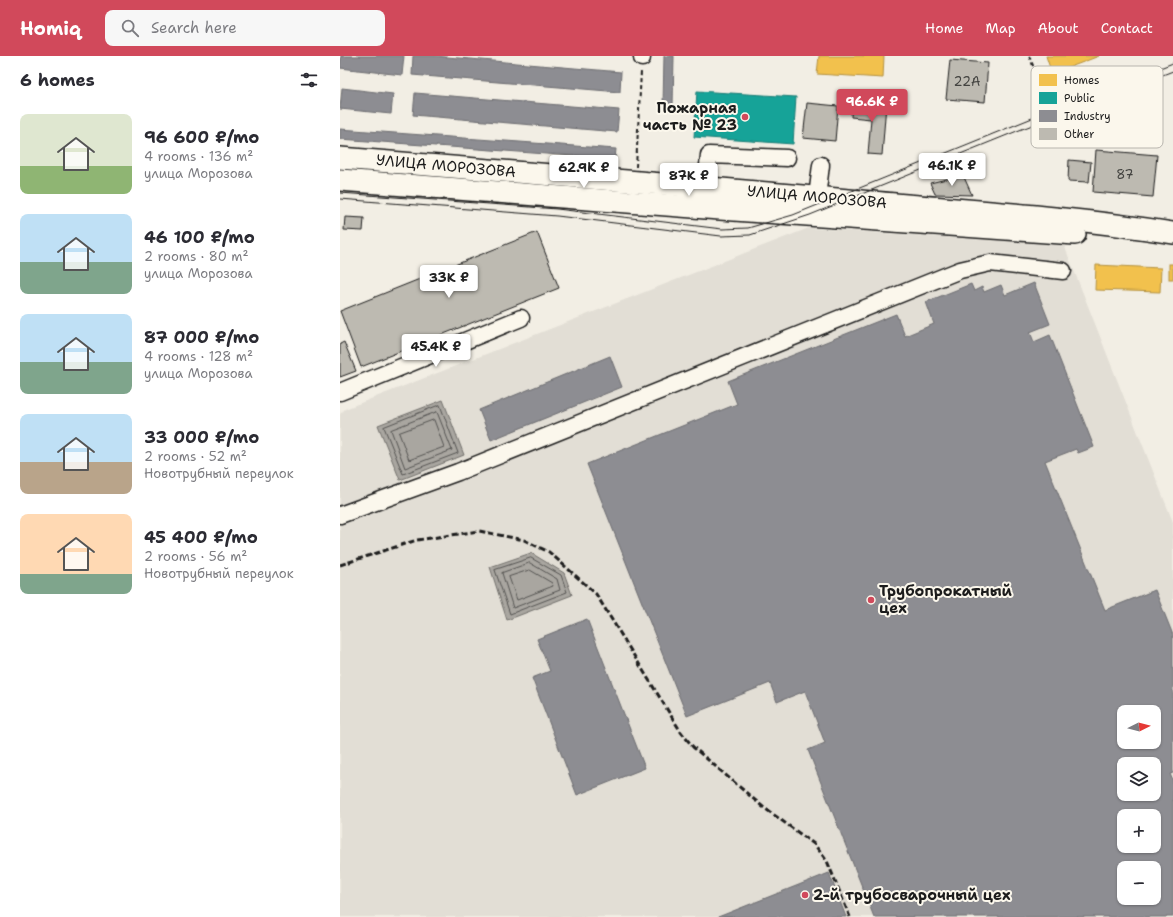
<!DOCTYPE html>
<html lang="en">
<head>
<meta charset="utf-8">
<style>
  :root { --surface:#fff; --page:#f7f7f7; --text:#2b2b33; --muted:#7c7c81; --accent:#d1495b }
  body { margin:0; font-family:"Shantell Sans",sans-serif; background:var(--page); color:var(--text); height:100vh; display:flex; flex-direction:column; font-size:15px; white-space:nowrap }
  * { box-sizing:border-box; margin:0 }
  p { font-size:13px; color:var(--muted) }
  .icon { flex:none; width:22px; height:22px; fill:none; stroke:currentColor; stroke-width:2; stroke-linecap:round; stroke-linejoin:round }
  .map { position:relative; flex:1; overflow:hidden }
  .side { display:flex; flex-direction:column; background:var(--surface); width:340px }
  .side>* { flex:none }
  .needle { width:26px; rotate:84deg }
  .fabs { position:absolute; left:777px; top:649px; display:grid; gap:8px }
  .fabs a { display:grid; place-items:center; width:44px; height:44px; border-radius:8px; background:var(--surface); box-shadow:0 1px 3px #0004; font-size:20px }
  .price { position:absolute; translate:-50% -34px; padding:0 9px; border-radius:4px; background:#fff; color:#222; font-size:13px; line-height:26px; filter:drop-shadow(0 1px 2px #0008) }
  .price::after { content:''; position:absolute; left:50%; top:24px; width:12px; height:9px; margin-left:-6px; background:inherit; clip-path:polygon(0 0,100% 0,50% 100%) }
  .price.current { background:var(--accent); color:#fff }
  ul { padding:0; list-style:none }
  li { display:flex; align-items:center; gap:12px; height:100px; padding:0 20px }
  li span { display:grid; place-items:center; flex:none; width:112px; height:80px; border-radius:8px; color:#555 }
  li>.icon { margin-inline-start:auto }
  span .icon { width:48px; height:48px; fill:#fffc; stroke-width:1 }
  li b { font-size:17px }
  h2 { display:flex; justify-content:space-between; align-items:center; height:48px; padding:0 20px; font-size:17px }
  header { display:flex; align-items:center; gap:24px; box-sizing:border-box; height:56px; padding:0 20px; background:var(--accent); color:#fff }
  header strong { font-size:19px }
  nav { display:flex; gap:22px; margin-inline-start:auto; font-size:14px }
  .search { width:280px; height:36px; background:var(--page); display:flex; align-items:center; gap:10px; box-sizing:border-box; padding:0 14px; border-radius:8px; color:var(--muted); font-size:15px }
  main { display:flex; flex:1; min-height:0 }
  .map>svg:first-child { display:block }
  .built { fill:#e2ded5; fill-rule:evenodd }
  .water { fill:#a9a6a0; stroke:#716f6b }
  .homes { fill:#f2c14e; stroke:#b2903f }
  .public { fill:#17a398; stroke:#187a73 }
  .industry { fill:#8d8d92; stroke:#6b6b6f; fill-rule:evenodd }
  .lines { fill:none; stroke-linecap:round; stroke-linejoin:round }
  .shore { stroke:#545351; stroke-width:1 }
  .building { fill:#bdbab1; stroke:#1c1c1c }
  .minor-casing { stroke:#1c1c1c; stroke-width:19 }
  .major-casing { stroke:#1c1c1c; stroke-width:24 }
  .path { stroke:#1c1c1c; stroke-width:2; stroke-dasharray:4 3; stroke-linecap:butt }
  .minor { stroke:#fbf7ec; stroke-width:16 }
  .major { stroke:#fbf7ec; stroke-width:21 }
  .tram { stroke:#1c1c1c; stroke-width:1 }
  .rail { stroke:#1c1c1c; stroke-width:3; stroke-dasharray:6 3; stroke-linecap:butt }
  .poi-dot { fill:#d1495b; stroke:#fbf7ec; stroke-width:1.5 }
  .labels { text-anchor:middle; stroke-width:4; stroke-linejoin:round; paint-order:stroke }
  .number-label { font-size:13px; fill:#444441 }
  .poi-label { font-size:15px; font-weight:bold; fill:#1c1c1c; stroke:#fbf7ec; text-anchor:start }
  .street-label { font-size:15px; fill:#1c1c1c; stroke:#fbf7ec }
  .key { fill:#fbf7ec; stroke:#b8b5ae; stroke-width:1 }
  .key-label { font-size:11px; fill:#1c1c1c }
</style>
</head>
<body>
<header>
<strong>Homiq</strong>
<div class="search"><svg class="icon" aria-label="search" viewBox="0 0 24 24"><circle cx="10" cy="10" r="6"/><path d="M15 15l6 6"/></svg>Search here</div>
<nav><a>Home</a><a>Map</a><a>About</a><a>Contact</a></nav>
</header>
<main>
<section class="side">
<h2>6 homes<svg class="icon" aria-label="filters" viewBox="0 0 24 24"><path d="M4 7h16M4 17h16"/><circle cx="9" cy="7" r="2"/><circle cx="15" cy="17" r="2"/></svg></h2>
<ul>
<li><span style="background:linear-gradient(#dfe7d0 65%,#8fb573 0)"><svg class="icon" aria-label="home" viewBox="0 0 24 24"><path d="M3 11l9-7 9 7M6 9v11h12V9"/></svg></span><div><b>96 600 ₽/mo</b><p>4 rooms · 136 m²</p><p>улица Морозова</p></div></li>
<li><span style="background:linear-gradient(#bfe0f5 60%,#7fa58c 0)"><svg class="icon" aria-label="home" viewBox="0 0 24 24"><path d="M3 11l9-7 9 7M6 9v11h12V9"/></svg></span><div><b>46 100 ₽/mo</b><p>2 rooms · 80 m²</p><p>улица Морозова</p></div></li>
<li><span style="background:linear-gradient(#bfe0f5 60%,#7fa58c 0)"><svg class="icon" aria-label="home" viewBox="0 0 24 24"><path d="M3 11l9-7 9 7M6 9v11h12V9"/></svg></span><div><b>87 000 ₽/mo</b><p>4 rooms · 128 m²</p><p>улица Морозова</p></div></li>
<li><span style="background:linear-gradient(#bfe0f5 60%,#b9a48a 0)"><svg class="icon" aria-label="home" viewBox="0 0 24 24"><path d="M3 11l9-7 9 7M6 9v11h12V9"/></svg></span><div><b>33 000 ₽/mo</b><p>2 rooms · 52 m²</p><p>Новотрубный переулок</p></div></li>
<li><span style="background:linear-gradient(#ffd9b3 75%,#7fa58c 0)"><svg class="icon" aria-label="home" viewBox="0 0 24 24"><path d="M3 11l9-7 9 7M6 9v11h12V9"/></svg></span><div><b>45 400 ₽/mo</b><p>2 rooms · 56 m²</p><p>Новотрубный переулок</p></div></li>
</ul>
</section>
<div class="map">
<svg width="833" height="861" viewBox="0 0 833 861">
  <rect width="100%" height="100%" fill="#f2eee4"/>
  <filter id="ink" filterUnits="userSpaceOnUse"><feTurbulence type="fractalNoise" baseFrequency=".025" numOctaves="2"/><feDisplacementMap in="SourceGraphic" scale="8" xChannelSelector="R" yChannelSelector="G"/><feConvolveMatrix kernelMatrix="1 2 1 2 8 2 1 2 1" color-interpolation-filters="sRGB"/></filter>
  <g filter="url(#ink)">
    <path class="built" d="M469,172L724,189L833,466V861H0V358L5,353ZM784,656H814V686H784ZM784,708H814V738H784ZM784,760H814V790H784ZM784,812H814V842H784Z"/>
    <g class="water">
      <polygon points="103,344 124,399 60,424 38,369"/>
      <polygon points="191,497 224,517 232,539 167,564 150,511"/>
    </g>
    <g class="homes">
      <polygon points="479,0 544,0 543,22 477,18"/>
      <polygon points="706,0 759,0 712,18"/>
      <rect x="829" y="208" width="4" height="15"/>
      <polygon points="756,209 821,212 820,236 755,234"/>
    </g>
    <polygon class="public" points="357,35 456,41 453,88 354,81"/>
    <g class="industry">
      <polygon points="1,0 64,0 62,19 0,12"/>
      <polygon points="73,0 95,0 281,16 280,36 72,19"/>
      <polygon points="324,0 334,0 333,50 323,49"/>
      <polygon points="2,32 53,38 51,58 0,53"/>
      <polygon points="75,37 279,54 277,76 73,59"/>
      <polygon points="0,73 276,93 275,103 0,83"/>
      <path d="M694,227L710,268L690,276L694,286L710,279L754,391L738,397L736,393L705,405L765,554L815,534L833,579V717L830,718L833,725V861H534L468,694L485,687L465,635L437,646L430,627L347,660L247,408L397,348L388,325L556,258L565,280L594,268L586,246L631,228L634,235L642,231L644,236L661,229L665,239ZM784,656H814V686H784ZM784,708H814V738H784ZM784,760H814V790H784ZM784,812H814V842H784Z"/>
      <polygon points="270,300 282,331 151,384 139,354"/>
      <polygon points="247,563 305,712 237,739 192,622 210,615 197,583"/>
      <polygon points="489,817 506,861 378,861"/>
    </g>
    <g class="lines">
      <g class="shore">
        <polygon points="100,349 118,397 63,418 44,371"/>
        <polygon points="97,356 112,394 65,412 51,374"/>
        <polygon points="94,364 104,391 69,404 59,377"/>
        <polygon points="191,502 221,519 227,536 170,558 155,514"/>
        <polygon points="190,507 217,523 220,534 173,552 162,517"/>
        <polygon points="190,514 212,527 213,530 177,544 169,521"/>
      </g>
    </g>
    <g class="building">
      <polygon points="610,4 648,7 645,46 606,43"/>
      <polygon points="512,46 546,48 542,99 528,98 531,63 511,61"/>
      <polygon points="467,47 498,50 495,85 463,82"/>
      <polygon points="756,94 817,99 813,141 753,136"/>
      <polygon points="729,104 751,106 749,126 728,125"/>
      <polygon points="623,119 632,139 595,138 590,127"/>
      <polygon points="5,161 24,162 23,175 4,174"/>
      <polygon points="197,176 219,232 21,311 0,255"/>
      <polygon points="4,286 16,315 0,321 0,288"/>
    </g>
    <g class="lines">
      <defs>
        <g id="minor">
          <polyline points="302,0 302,2"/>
          <polyline points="366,131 369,99 447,102"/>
          <polyline points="477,141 481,109"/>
          <polyline points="0,336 181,262"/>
          <polyline points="0,459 118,416 620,214 650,207 723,215"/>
        </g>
        <g id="major">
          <path d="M0,102C177,116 355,130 532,146C633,155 733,161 833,177"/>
          <polyline points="0,124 366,152 735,178"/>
        </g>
      </defs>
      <use href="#minor" class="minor-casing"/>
      <use href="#major" class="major-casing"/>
      <g class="path">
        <polyline points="689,0 717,67 707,70"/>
        <polyline points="296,111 301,16"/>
      </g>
      <use href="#minor" class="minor"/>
      <use href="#major" class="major"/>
      <g class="tram">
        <polyline points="0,137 217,153 382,173 408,172 453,159 712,54 833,7"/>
        <polyline points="0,143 217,160 381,180 410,179 470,159 682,73 833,15"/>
      </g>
      <polyline class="rail" points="0,509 77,484 139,475 184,484 209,496 256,538 341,676 353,691 423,751 474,788 487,805 510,861"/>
    </g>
  </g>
  <g class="poi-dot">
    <circle cx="405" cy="61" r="4"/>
    <circle cx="531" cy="544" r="4"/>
    <circle cx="465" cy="839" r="4"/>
  </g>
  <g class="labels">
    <g class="number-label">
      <text x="627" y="30">22А</text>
      <text x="785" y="123">87</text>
    </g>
    <g class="poi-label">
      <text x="397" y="57" text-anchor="end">Пожарная<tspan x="397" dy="17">часть № 23</tspan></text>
      <text x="539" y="540">Трубопрокатный<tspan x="539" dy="17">цех</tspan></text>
      <text x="473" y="844">2-й трубосварочный цех</text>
    </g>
    <g class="street-label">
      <text transform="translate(106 110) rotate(5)" y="5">УЛИЦА МОРОЗОВА</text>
      <text transform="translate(477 141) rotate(5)" y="5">УЛИЦА МОРОЗОВА</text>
    </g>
  </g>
  <rect x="691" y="10" width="132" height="82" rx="6" class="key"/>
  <rect x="699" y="18" width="18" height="12" fill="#f2c14e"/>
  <rect x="699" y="36" width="18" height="12" fill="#17a398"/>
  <rect x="699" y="54" width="18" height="12" fill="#8d8d92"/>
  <rect x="699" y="72" width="18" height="12" fill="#bdbab1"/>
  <g class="key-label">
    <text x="724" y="28">Homes</text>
    <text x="724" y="46">Public</text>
    <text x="724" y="64">Industry</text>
    <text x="724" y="82">Other</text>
  </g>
</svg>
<div class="fabs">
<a><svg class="needle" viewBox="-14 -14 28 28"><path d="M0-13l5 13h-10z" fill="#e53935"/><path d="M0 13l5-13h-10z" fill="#7c7c81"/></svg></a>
<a><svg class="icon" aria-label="layers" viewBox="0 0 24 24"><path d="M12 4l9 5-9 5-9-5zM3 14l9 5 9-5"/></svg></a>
<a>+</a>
<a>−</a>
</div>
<b class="price current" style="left:532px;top:67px">96.6K ₽</b>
<b class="price" style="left:612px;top:131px">46.1K ₽</b>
<b class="price" style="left:244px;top:133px">62.9K ₽</b>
<b class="price" style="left:349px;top:141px">87K ₽</b>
<b class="price" style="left:109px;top:243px">33K ₽</b>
<b class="price" style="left:96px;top:312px">45.4K ₽</b>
</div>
</main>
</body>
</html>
